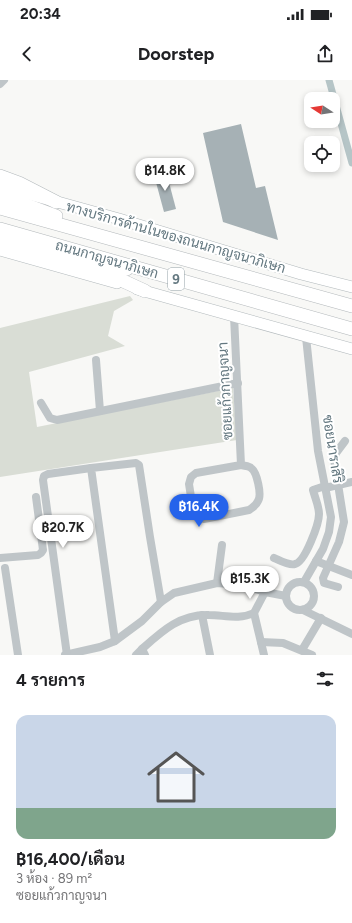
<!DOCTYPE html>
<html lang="th">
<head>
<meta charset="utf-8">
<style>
  :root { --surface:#fff; --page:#f6f6f6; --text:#202124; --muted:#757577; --line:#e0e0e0; --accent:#2563eb }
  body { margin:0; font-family:Figtree,Sarabun,sans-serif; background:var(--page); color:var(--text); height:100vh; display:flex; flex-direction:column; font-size:15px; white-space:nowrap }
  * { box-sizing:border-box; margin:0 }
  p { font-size:13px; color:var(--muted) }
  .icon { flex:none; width:22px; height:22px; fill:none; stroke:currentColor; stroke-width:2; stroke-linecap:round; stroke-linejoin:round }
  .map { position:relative; height:575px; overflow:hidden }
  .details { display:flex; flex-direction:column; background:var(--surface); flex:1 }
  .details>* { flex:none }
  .needle { width:26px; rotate:282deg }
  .controls { position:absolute; left:304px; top:12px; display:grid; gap:8px }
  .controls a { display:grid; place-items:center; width:36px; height:36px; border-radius:8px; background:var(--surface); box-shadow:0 2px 6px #0003; font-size:20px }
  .price { position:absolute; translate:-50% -34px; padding:0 9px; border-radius:14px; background:#fff; color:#222; font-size:13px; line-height:26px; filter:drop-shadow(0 1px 2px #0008) }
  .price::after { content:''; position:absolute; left:50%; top:24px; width:12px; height:9px; margin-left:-6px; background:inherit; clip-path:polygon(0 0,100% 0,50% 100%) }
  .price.selected { background:var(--accent); color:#fff }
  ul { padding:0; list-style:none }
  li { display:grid; align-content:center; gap:8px; height:212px; padding:0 16px }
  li+li { border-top:1px solid var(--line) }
  li span { display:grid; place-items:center; height:124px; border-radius:12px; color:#555 }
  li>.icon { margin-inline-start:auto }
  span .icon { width:72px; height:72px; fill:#fffc; stroke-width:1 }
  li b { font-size:17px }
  h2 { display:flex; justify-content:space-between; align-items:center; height:48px; padding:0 16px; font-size:17px }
  .status { display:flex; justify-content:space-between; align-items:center; height:28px; padding:0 20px; background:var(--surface); direction:ltr }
  .status svg { height:11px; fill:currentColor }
  header { display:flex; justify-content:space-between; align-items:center; height:52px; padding:0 16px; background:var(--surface); font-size:18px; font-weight:700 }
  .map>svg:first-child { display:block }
  .green { fill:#d9ddd5 }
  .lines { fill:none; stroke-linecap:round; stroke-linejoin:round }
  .canal { stroke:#b6c5c7; stroke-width:7 }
  .building { fill:#a6b1b5 }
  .secondary-casing { stroke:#b2b9bc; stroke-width:12 }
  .primary-casing { stroke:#b3b9bc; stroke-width:14 }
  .trunk-casing { stroke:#b3b8bb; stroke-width:14 }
  .minor { stroke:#bfc5c8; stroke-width:8 }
  .secondary { stroke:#fff; stroke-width:11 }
  .primary { stroke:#fff; stroke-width:13 }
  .trunk { stroke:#fff; stroke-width:13 }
  .labels { text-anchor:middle; stroke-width:4; stroke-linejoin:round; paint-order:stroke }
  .shield { fill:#fff; stroke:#92a0a6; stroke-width:1 }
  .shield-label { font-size:13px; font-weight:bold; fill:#647880 }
  .street-label { font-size:14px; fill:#647880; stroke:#fff }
</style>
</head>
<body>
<div class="status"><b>20:34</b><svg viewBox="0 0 49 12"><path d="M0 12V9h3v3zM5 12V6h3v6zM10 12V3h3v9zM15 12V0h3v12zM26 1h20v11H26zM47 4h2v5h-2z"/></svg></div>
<header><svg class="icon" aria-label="back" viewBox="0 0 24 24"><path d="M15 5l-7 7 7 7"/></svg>Doorstep<svg class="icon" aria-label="share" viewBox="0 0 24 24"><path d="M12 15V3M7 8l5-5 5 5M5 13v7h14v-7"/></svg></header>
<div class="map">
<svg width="352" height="575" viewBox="0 0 352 575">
  <rect width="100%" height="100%" fill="#f8f8f6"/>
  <polygon class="green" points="130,216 133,220 114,231 108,256 125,266 29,292 37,347 233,308 237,360 0,397 0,248"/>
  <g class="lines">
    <polyline class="canal" points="329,0 352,83"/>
  </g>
  <g class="building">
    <polygon points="241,44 256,108 265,106 278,160 223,142 203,53"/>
    <polygon points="166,91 176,129 164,132 154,95"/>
  </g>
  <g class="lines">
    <defs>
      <g id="secondary">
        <polyline points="0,106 119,139 301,194 352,207"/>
        <polyline points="0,170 117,203"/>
        <polyline points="137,209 352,269"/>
      </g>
      <g id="primary">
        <polyline points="0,96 19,103 56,122"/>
        <polyline points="0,160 86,184 127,189"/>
        <polyline points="97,189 145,211"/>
      </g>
      <g id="trunk">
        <polyline points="0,115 56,136"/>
        <polyline points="0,128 352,226"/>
        <polyline points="0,149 352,249"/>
      </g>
    </defs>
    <use href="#secondary" class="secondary-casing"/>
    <use href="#primary" class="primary-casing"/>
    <use href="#trunk" class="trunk-casing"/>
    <g class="minor">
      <polyline points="0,4 4,0"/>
      <path d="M234,236L241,385L196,393L191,397L189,404L194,436L204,439L249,430C253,427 256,426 258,421C262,415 257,392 251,388C249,386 244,386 241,385"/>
      <polyline points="96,280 100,331"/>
      <polyline points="41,323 50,338 57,340 238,303"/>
      <polyline points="325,408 352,402"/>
      <polyline points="0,478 38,475 41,473 43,470 36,417"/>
      <path d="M274,478C279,480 289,486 295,484C305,482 319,444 319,434C319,426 315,418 313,410L325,406"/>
      <polyline points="316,481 352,495"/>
      <polyline points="5,488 18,575"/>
      <circle cx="300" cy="516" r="14"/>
      <polyline points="304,502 323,469 329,452 331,437 318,371 306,257"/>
      <polyline points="217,503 222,465"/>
      <polyline points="338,507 324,503 323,498 339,462 344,442 334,379 336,373 345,361"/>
      <polyline points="303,530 352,554"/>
      <polyline points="202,535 210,575"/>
      <polyline points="115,561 142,541 161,522"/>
      <polyline points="261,562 283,563 312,575"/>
      <polyline points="302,570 321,538"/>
      <polyline points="65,575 100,567 115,561 91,388 136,383 139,385 150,457 161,522 174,513 217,503 242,505 265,512"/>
      <polyline points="67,575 43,400 44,396 48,394 91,388"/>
      <polyline points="136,575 142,569"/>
      <path d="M145,575L142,569C162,551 180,534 209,535C224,535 239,540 254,533"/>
      <polyline points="264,575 254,533 265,512 286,516"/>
    </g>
    <use href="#secondary" class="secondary"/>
    <use href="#primary" class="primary"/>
    <use href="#trunk" class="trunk"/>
  </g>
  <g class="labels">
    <rect class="shield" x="168" y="188" width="16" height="22" rx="3"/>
    <g class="shield-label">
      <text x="176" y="204">9</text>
    </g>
    <g class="street-label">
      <text transform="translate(176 157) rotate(16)" y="5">ทางบริการด้านในของถนนกาญจนาภิเษก</text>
      <text transform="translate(107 179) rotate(16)" y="5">ถนนกาญจนาภิเษก</text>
      <text transform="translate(225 311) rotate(-93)" y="5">ซอยแก้วกาญจนา</text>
      <text transform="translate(333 369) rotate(81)" y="5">ซอยนาราสิริ</text>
    </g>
  </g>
</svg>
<div class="controls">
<a><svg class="needle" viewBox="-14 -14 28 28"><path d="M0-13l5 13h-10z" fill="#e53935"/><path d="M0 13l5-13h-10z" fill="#757577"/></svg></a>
<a><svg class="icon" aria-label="locate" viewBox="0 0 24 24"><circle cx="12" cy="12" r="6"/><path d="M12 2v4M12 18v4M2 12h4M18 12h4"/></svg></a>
</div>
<b class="price" style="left:165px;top:112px">฿14.8K</b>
<b class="price selected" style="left:199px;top:448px">฿16.4K</b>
<b class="price" style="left:63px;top:469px">฿20.7K</b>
<b class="price" style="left:250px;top:520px">฿15.3K</b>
</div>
<section class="details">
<h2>4 รายการ<svg class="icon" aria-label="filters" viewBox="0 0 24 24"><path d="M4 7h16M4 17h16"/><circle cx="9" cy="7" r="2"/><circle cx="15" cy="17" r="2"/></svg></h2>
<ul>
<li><span style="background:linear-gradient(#c9d6e8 75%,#7fa58c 0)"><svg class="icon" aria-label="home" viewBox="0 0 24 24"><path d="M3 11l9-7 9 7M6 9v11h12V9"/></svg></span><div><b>฿16,400/เดือน</b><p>3 ห้อง · 89 m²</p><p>ซอยแก้วกาญจนา</p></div></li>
</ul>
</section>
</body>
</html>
